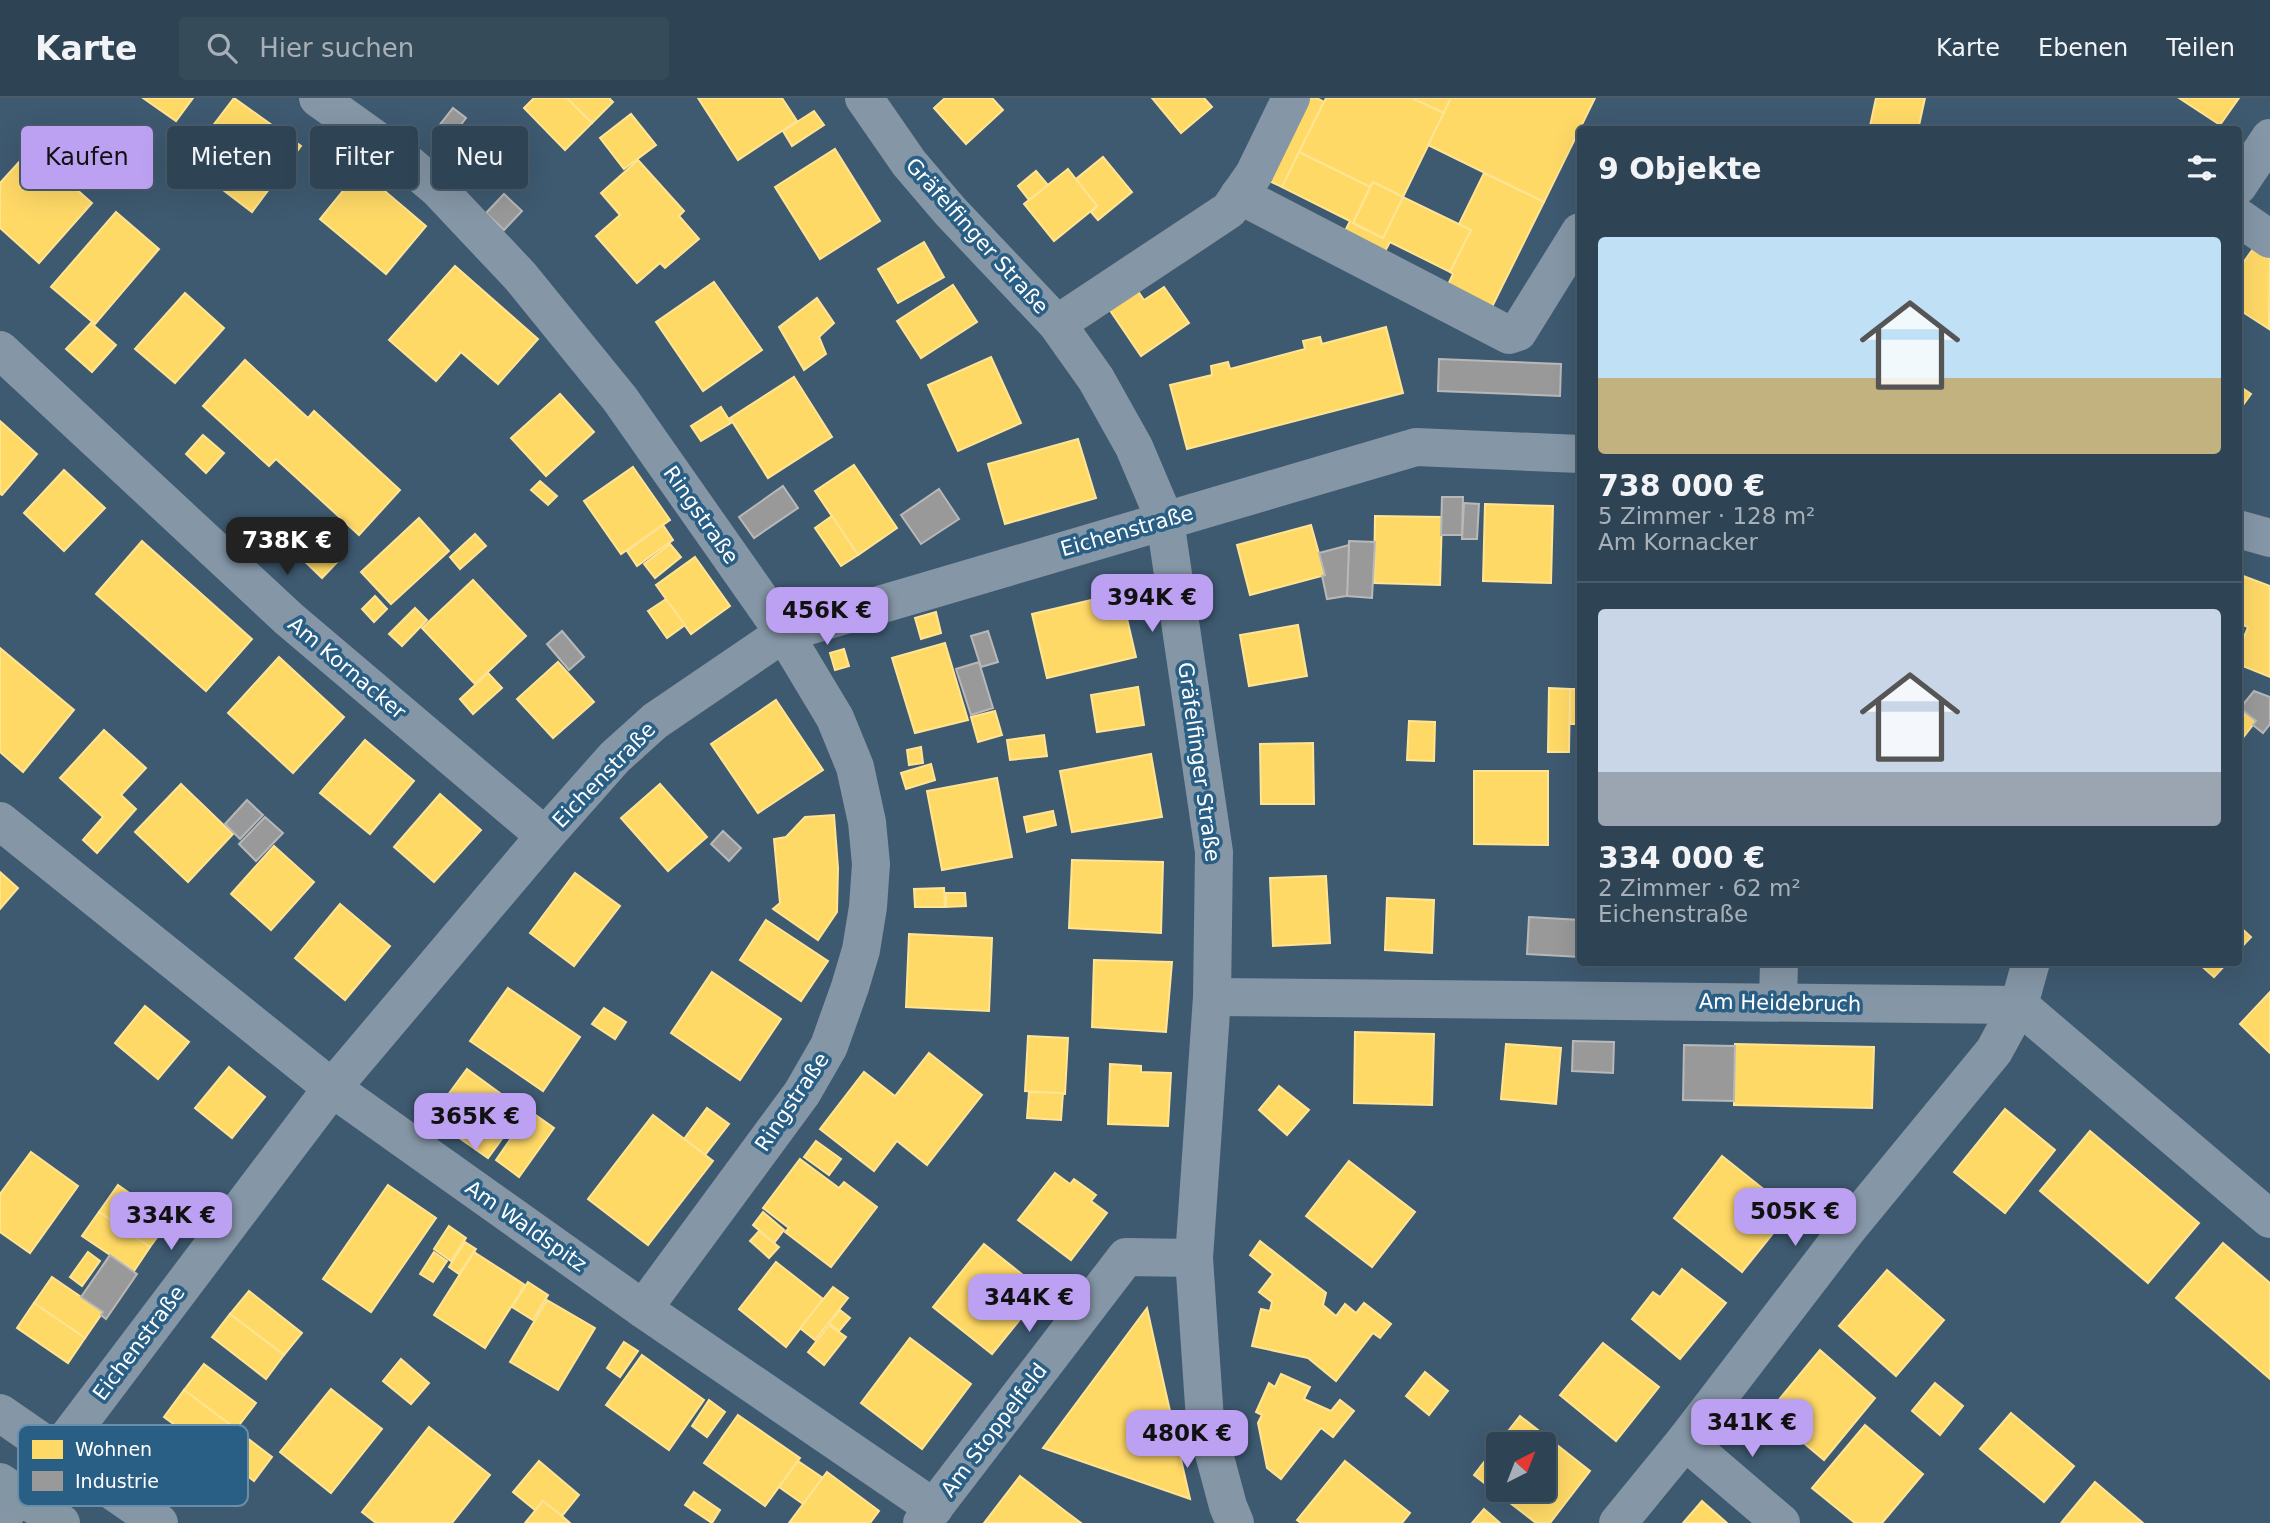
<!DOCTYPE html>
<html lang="de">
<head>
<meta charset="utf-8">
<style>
  :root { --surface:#2e4454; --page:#364b5a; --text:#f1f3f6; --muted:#a7b0b8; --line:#495c6b; --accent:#bca0f2 }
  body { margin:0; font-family:"DejaVu Sans",sans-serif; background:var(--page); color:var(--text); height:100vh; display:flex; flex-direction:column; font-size:26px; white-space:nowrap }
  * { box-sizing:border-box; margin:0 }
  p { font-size:23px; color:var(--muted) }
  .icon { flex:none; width:38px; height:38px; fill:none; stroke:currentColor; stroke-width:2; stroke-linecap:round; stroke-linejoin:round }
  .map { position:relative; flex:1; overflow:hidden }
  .details { position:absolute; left:1577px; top:28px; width:665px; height:840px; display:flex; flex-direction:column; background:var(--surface); border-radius:7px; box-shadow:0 7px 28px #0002,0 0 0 2px var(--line) }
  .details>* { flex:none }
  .top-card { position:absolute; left:21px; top:28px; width:665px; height:63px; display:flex; gap:14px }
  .needle { width:46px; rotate:42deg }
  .fabs { position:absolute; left:1486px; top:1334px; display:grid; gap:14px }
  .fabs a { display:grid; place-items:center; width:70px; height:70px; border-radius:7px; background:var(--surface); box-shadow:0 7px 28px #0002,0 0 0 2px var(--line); font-size:35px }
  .price { position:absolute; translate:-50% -60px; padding:0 16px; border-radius:14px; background:var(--accent); color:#111; font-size:23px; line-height:46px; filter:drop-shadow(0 2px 4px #0008) }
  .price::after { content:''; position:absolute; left:50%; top:42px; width:21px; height:16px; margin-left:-10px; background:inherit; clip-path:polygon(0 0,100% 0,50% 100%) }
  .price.active { background:#222; color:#fff }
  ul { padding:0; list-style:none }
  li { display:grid; align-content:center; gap:14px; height:371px; padding:0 21px }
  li+li { border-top:2px solid var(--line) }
  li span { display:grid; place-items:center; height:217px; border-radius:7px; color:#555 }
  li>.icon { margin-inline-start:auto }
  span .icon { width:126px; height:126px; fill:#fffc; stroke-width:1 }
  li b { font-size:30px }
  h2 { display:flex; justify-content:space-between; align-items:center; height:84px; padding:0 21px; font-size:30px }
  .pill { padding:0 24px; border-radius:7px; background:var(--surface); box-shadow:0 7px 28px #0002,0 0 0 2px var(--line); font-size:24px; line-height:63px }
  .pill.active { background:var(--accent); color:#111 }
  header { display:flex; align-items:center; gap:42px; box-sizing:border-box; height:98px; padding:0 35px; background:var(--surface); border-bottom:2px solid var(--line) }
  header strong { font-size:33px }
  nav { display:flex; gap:38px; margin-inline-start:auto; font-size:24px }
  .search { width:490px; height:63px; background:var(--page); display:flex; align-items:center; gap:18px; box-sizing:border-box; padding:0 24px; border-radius:7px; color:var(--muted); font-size:26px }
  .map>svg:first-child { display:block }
  .homes { fill:#ffd966; stroke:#ffe494; stroke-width:2 }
  .industry { fill:#999; stroke:#b8b8b8; stroke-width:2 }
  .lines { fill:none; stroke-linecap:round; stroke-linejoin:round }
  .minor { stroke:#8596a6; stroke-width:38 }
  .major { stroke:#8396a3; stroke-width:38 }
  .labels { text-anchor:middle; stroke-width:7; stroke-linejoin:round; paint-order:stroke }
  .street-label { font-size:21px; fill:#fff; stroke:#295e85 }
  .key { fill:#295e85; stroke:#698eaa; stroke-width:2 }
  .key-label { font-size:19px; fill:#fff }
</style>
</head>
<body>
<header>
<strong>Karte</strong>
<div class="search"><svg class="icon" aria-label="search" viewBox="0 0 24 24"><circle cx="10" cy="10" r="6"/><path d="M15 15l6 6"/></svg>Hier suchen</div>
<nav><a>Karte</a><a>Ebenen</a><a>Teilen</a></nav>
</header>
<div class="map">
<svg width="2270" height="1425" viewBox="0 0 2270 1425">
  <rect width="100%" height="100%" fill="#3e5a70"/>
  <g class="homes">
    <polygon points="143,0 193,0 176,23"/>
    <polygon points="234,0 301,48 252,114 193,69 209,47 202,42"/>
    <polygon points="534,0 567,0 592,25 565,52 524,10"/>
    <polygon points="567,0 609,0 613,4 592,25"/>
    <polygon points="698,0 782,0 797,23 738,62"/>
    <polygon points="945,0 992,0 1003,12 966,46 934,10"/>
    <polygon points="1152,0 1204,0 1212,9 1181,35"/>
    <polygon points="1303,0 1317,0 1324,4 1282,89 1263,80"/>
    <polygon points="1326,0 1412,0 1444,15 1403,99 1373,84 1370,89 1299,54"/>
    <polygon points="1412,0 1451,0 1444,15"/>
    <polygon points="1451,0 1595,0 1544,104 1428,47"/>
    <polygon points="1876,0 1925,0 1918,32 1885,32 1870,28"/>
    <polygon points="2179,0 2239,0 2220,27"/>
    <polygon points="814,13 824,27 792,48 783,33"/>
    <polygon points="631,16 656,47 624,71 600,40"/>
    <polygon points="31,51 92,105 39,165 0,130 0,85"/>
    <polygon points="835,51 880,123 820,161 775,89"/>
    <polygon points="1299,54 1370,89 1353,125 1383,140 1403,99 1471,132 1450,174 1390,144 1383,157 1343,137 1350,123 1282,89"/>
    <polygon points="1103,59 1132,94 1098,122 1091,114 1097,108 1076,81"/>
    <polygon points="638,62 684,113 679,118 699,141 665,170 660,165 637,185 596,138 620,117 601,95"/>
    <polygon points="1068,71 1097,108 1054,143 1024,106"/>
    <polygon points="360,72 426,128 386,176 320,121"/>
    <polygon points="1036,73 1048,87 1029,102 1018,88"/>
    <polygon points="1484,75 1544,104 1489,215 1445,193 1453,176 1450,174 1471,132 1459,126"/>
    <polygon points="1373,84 1403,99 1383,140 1353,125"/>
    <polygon points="116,114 159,151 95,226 51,189"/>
    <polygon points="924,144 944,179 898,205 878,171"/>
    <polygon points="2255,148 2270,158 2269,231 2238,211 2238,172"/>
    <polygon points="455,168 538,241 498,286 461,254 436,283 389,242"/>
    <polygon points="714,184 762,252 703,293 656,224"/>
    <polygon points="1133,186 1144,202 1164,189 1189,225 1141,258 1105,205"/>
    <polygon points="953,187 977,224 921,260 897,223"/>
    <polygon points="185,195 224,230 175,285 135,251"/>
    <polygon points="817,200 834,225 819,239 826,256 804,272 779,229"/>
    <polygon points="91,225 116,247 92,274 66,251"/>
    <polygon points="1386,229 1403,295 1187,351 1170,287 1212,277 1211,268 1228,264 1230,271 1305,251 1303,243 1320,239 1322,246"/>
    <polygon points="991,259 1021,325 958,353 928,287"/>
    <polygon points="245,262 308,320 314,313 400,392 359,437 276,361 269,368 203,308"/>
    <polygon points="794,279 832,339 768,380 730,320"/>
    <polygon points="2238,287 2251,296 2238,314"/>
    <polygon points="560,296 594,334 546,378 511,340"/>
    <polygon points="721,309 731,325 701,343 691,328"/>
    <polygon points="0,323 37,356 2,397 0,396"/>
    <polygon points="203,337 224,355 206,375 186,356"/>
    <polygon points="1078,341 1096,400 1005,426 988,366"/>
    <polygon points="854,367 897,430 858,457 815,393"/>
    <polygon points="633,369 670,422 621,456 584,403"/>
    <polygon points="64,372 105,410 64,453 24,415"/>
    <polygon points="540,383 557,398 548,407 531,392"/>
    <polygon points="1485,406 1553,408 1551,485 1483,483"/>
    <polygon points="832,418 858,457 841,468 815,430"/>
    <polygon points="1375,418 1442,419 1440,487 1374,485"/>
    <polygon points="419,420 449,453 391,506 361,474"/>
    <polygon points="663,427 673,442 637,468 627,453"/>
    <polygon points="1311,427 1325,477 1250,497 1237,447"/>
    <polygon points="318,432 344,457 322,480 296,455"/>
    <polygon points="475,436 486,448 460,471 450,459"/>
    <polygon points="142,443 252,541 206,593 96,496"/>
    <polygon points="670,446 681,459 655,480 644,466"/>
    <polygon points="695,459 730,508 691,536 656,487"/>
    <polygon points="2238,476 2270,488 2270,579 2238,566 2238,554 2248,529 2238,525"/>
    <polygon points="473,482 526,538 475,586 422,530"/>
    <polygon points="1121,495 1136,559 1047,580 1032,516"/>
    <polygon points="375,498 387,511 374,524 362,511"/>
    <polygon points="666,501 685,527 667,540 648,513"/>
    <polygon points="415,510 427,522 402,548 389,536"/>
    <polygon points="936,514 941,535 921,541 915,520"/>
    <polygon points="1298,527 1307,578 1249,588 1240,537"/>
    <polygon points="945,545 968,622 915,635 892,560"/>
    <polygon points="0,550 74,612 23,674 0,654"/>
    <polygon points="844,551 849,568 835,572 830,555"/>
    <polygon points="279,559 344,619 293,675 228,615"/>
    <polygon points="558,564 594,604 553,640 517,601"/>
    <polygon points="488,575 502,590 473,616 460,601"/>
    <polygon points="1138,589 1144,627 1097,634 1091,597"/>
    <polygon points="1549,590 1570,591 1569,654 1548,654"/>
    <rect x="1570" y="591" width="10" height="35"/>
    <polygon points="776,602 823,672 758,715 711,646"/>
    <polygon points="2238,609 2256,623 2238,646"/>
    <polygon points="995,613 1002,637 978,644 971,619"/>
    <polygon points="1409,623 1435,624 1434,663 1407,662"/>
    <polygon points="104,632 146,670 121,697 136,711 97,755 83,742 103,719 60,680"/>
    <polygon points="1044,637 1047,658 1010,662 1007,642"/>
    <polygon points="365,642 414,683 370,736 320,695"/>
    <polygon points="1313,645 1314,706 1261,706 1260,646"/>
    <polygon points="921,649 923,665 909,667 907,652"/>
    <polygon points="1151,656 1162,719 1072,734 1060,673"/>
    <polygon points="931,666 935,682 906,691 901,675"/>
    <polygon points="1474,673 1548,673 1548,747 1474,746"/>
    <polygon points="997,680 1012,759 942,772 927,693"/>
    <polygon points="181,686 233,736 188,784 135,734"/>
    <polygon points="660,686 707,739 668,773 621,720"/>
    <polygon points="440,696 481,732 434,784 394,749"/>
    <polygon points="1053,713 1056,727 1027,734 1024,719"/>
    <polygon points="834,717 838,770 837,814 818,842 773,811 780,805 774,741 786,739 805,719"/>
    <polygon points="274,748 314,784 271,832 231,796"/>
    <polygon points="1072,762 1163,764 1161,835 1069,830"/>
    <polygon points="0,774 18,790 0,811"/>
    <polygon points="575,775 620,808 574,868 530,835"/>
    <polygon points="1326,778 1330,845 1273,848 1270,780"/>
    <polygon points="944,790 945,809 915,809 914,791"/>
    <polygon points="946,795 965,795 966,808 946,809"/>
    <polygon points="1387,800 1434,802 1432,855 1385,852"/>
    <polygon points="340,806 390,848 345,902 295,860"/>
    <polygon points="766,822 828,863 801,903 740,862"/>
    <polygon points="2238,827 2251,839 2238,853"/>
    <polygon points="909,836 992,840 989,913 906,909"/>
    <polygon points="1094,862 1172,864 1166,934 1092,929"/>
    <polygon points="2197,864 2228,864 2214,879"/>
    <polygon points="712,874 781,921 740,982 671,935"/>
    <polygon points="508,890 580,939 543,993 470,943"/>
    <polygon points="2270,894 2270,955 2240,926"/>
    <polygon points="145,908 189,944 158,981 115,945"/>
    <polygon points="604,910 626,924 615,941 592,926"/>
    <polygon points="1355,934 1434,936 1432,1007 1354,1005"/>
    <polygon points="1028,938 1068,940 1065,996 1025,993"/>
    <polygon points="1506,946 1561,950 1556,1006 1501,1001"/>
    <polygon points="1735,946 1874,949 1872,1010 1734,1007"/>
    <polygon points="929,955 982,997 927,1067 897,1043 874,1073 820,1031 864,974 895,998"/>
    <polygon points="1110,966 1141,968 1141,974 1171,975 1168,1028 1108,1026"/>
    <polygon points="229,969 265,999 232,1040 195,1010"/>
    <polygon points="467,971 523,1012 488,1060 431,1020"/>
    <polygon points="1279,988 1309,1012 1287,1037 1259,1012"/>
    <polygon points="1029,994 1063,995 1061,1022 1027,1020"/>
    <polygon points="707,1010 729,1026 705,1057 684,1041"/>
    <polygon points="2005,1011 2055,1052 2005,1115 1954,1074"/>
    <polygon points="530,1013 554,1030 519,1079 496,1062"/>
    <polygon points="653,1017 713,1063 648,1147 588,1101"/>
    <polygon points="2090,1033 2199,1125 2148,1185 2040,1093"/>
    <polygon points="816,1043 841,1061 829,1077 804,1059"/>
    <polygon points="31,1054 78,1088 30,1155 0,1134 0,1096"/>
    <polygon points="1722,1058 1791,1113 1742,1174 1674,1120"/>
    <polygon points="800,1061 839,1090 844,1084 877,1109 831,1169 785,1134 789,1130 763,1110"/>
    <polygon points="1349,1063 1415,1114 1372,1169 1306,1118"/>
    <polygon points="1055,1075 1070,1086 1074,1081 1096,1097 1091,1103 1107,1115 1071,1162 1018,1122"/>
    <polygon points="118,1087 169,1123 150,1149 99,1114"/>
    <polygon points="388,1087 436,1120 371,1214 323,1181"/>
    <polygon points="99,1114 150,1149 134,1173 82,1138"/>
    <polygon points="763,1114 784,1132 774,1145 753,1127"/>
    <polygon points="449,1128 466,1140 451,1163 434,1151"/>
    <polygon points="759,1133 779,1149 769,1160 750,1143"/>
    <polygon points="1260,1143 1326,1195 1323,1207 1336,1218 1345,1206 1356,1215 1364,1205 1391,1226 1380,1240 1373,1235 1336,1283 1308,1260 1252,1248 1261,1211 1270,1213 1272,1204 1259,1194 1273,1176 1250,1157"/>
    <polygon points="465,1144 476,1151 459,1176 449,1169"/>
    <polygon points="2223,1145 2270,1185 2270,1281 2176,1200"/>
    <polygon points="984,1146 1043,1193 992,1256 933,1209"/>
    <polygon points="88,1154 100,1163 82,1188 70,1179"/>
    <polygon points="434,1154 447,1163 433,1184 420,1176"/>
    <polygon points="474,1154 525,1187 485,1250 434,1217"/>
    <polygon points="776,1164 823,1201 786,1249 739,1211"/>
    <polygon points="1682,1171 1726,1205 1680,1261 1632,1221 1653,1194 1660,1199"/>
    <polygon points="1887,1172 1944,1222 1896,1278 1839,1228"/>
    <polygon points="52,1179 103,1214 85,1240 34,1205"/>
    <polygon points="528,1184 548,1197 533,1222 512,1209"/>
    <polygon points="833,1189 848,1200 815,1242 800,1230"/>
    <polygon points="249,1193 302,1235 284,1257 230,1216"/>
    <polygon points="547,1202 595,1230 558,1292 510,1264"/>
    <polygon points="34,1205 85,1240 68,1265 17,1230"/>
    <polygon points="1147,1210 1165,1291 1190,1401 1043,1350"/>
    <polygon points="840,1212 850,1220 839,1233 829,1225"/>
    <polygon points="230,1216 284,1257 266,1281 212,1239"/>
    <polygon points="829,1227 846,1239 824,1267 808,1254"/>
    <polygon points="910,1240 971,1286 922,1351 861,1305"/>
    <polygon points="624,1244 638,1253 620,1279 607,1270"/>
    <polygon points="1603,1245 1659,1289 1616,1343 1560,1297"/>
    <polygon points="1820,1252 1875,1300 1824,1362 1768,1315"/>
    <polygon points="642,1257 704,1302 669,1352 606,1307"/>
    <polygon points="401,1261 429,1285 411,1306 383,1283"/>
    <polygon points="204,1266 256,1305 236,1331 184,1292"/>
    <polygon points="1425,1274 1448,1293 1429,1317 1406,1298"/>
    <polygon points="1281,1276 1310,1289 1304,1301 1331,1313 1340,1302 1354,1313 1333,1339 1321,1330 1281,1381 1267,1370 1258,1325 1262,1317 1256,1314 1269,1285 1275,1289"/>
    <polygon points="1935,1285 1963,1308 1940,1337 1912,1313"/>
    <polygon points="331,1291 382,1331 331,1395 280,1354"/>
    <polygon points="184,1292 236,1331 216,1357 164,1319"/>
    <polygon points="709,1302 725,1314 707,1339 692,1328"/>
    <polygon points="2011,1315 2074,1368 2044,1404 1980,1351"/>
    <polygon points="738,1317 800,1360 765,1408 704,1365"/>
    <polygon points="1520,1318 1590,1373 1550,1425 1536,1425 1474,1377 1498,1346 1498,1391 1544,1391 1544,1346 1498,1346"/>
    <polygon points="1865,1327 1923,1376 1882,1425 1855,1425 1812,1390"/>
    <polygon points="429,1329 490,1377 452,1425 376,1425 362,1414"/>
    <polygon points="246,1339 272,1359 254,1383 228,1363"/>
    <polygon points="539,1363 579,1397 562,1418 543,1403 535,1412 513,1394"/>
    <polygon points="798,1363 823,1380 803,1406 779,1389"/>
    <polygon points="1345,1363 1410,1415 1402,1425 1301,1425 1297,1422"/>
    <polygon points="827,1374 879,1413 870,1425 789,1425"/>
    <polygon points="1020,1378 1065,1413 1081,1425 984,1425"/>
    <polygon points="2095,1384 2143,1425 2061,1425"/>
    <polygon points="694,1394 720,1412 712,1425 685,1407"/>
    <polygon points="543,1403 562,1418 570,1425 525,1425"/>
    <polygon points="1702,1403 1727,1425 1683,1425"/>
    <polygon points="1484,1411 1500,1425 1472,1425"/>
  </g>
  <g class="industry">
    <polygon points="453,10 466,20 447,45 434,34"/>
    <polygon points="504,96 522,113 504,132 486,115"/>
    <polygon points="1439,261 1561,266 1560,298 1438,293"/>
    <polygon points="783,388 798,410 754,440 739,419"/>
    <polygon points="939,391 959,421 921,446 901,417"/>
    <polygon points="1442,399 1463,399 1462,437 1441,437"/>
    <polygon points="1464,405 1479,406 1477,441 1462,441"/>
    <polygon points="1349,443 1375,444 1372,500 1347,498"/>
    <polygon points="1349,447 1347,498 1327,501 1322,478 1325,477 1319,455"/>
    <polygon points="562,533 584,559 569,572 547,546"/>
    <polygon points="988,533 998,564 981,569 971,538"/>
    <polygon points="979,564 993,610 971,617 956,571"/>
    <polygon points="2254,593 2270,599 2270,626 2263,635 2253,627 2256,623 2240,610"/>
    <polygon points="247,702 263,717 240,741 225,726"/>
    <polygon points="265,719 283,735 256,763 239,746"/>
    <polygon points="723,733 741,750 729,763 711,746"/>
    <polygon points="1529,819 1580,822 1580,859 1527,856"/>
    <polygon points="1573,943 1614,944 1613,975 1572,973"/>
    <polygon points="1684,947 1735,948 1734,1003 1683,1002"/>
    <polygon points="157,1096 184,1116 173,1132 166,1126 169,1123 148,1109"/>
    <polygon points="110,1157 137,1176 106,1221 101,1217 103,1214 81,1199"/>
  </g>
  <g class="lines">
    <g class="minor">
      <polyline points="318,0 399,58 438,91 520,178 620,301 784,535 835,620 855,669 867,724 871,766 868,809 861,852 850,889 829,948 802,995 643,1211"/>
      <polyline points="864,0 909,65 950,113 1057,226 1096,281 1134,349 1165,422 1214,754 1212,899 1194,1160 1205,1322 1228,1408 1235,1425"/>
      <polyline points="2238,88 2270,40"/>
      <polyline points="1239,97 1509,237 1518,234 1580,134"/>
      <polyline points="2238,119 2270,141"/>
      <polyline points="1057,226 1229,112 1254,76 1291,0"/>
      <polyline points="0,252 289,521 545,738"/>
      <polyline points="2238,431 2270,440"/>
      <polyline points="0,723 332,990 643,1211 934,1410"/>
      <polyline points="1212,899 2019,907 2270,1121"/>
      <polyline points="1778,904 1779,864"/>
      <polyline points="0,1315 159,1425"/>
      <polyline points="1685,1343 1781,1425"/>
      <polyline points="0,1420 21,1398 57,1354 332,990 545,738 615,659 655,623 784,535 1416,349 1580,356"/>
      <polyline points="922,1425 1126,1159 1194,1160"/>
      <polyline points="1618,1425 1685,1343 1846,1133 1994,953 2019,907 2031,864"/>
    </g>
    <polyline class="major" points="0,1384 61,1425"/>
  </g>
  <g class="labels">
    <g class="street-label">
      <text transform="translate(977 138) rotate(48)" y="7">Gräfelfinger Straße</text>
      <text transform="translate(701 417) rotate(55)" y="7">Ringstraße</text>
      <text transform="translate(1127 433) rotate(-16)" y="7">Eichenstraße</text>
      <text transform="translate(347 570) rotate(40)" y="7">Am Kornacker</text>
      <text transform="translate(1199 664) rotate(82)" y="7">Gräfelfinger Straße</text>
      <text transform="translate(604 677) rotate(-46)" y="7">Eichenstraße</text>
      <text transform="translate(1780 905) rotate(1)" y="7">Am Heidebruch</text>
      <text transform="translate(792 1004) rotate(-56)" y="7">Ringstraße</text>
      <text transform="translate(526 1128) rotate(35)" y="7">Am Waldspitz</text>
      <text transform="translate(139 1245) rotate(-53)" y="7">Eichenstraße</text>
      <text transform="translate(994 1332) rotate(-53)" y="7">Am Stoppelfeld</text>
    </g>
  </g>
  <rect x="18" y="1327" width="230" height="81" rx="10" class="key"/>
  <rect x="32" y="1342" width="31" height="19" fill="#ffd966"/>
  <rect x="32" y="1373" width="31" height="20" fill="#999"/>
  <g class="key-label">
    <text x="75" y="1358">Wohnen</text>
    <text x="75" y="1390">Industrie</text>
  </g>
</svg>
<div class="fabs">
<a><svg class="needle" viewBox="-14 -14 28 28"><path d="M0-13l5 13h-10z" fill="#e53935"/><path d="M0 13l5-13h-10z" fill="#a7b0b8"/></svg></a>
</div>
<b class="price active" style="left:287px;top:479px">738K €</b>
<b class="price" style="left:1152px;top:536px">394K €</b>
<b class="price" style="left:827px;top:549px">456K €</b>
<b class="price" style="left:475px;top:1055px">365K €</b>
<b class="price" style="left:1795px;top:1150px">505K €</b>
<b class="price" style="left:171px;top:1154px">334K €</b>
<b class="price" style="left:1029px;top:1236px">344K €</b>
<b class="price" style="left:1752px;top:1361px">341K €</b>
<b class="price" style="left:1187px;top:1372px">480K €</b>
<div class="top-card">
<a class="pill active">Kaufen</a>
<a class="pill">Mieten</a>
<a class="pill">Filter</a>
<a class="pill">Neu</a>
</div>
<section class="details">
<h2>9 Objekte<svg class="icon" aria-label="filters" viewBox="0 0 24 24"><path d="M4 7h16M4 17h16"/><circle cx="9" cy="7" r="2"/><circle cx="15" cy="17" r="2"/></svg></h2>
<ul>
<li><span style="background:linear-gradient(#bfe0f5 65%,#c2b280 0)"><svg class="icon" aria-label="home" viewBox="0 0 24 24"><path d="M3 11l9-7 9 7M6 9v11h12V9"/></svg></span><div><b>738 000 €</b><p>5 Zimmer · 128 m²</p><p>Am Kornacker</p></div></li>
<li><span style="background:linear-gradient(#c9d6e8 75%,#9aa5b1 0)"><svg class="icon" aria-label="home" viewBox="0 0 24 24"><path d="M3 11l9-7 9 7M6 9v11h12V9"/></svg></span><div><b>334 000 €</b><p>2 Zimmer · 62 m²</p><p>Eichenstraße</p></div></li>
</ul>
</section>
</div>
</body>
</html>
